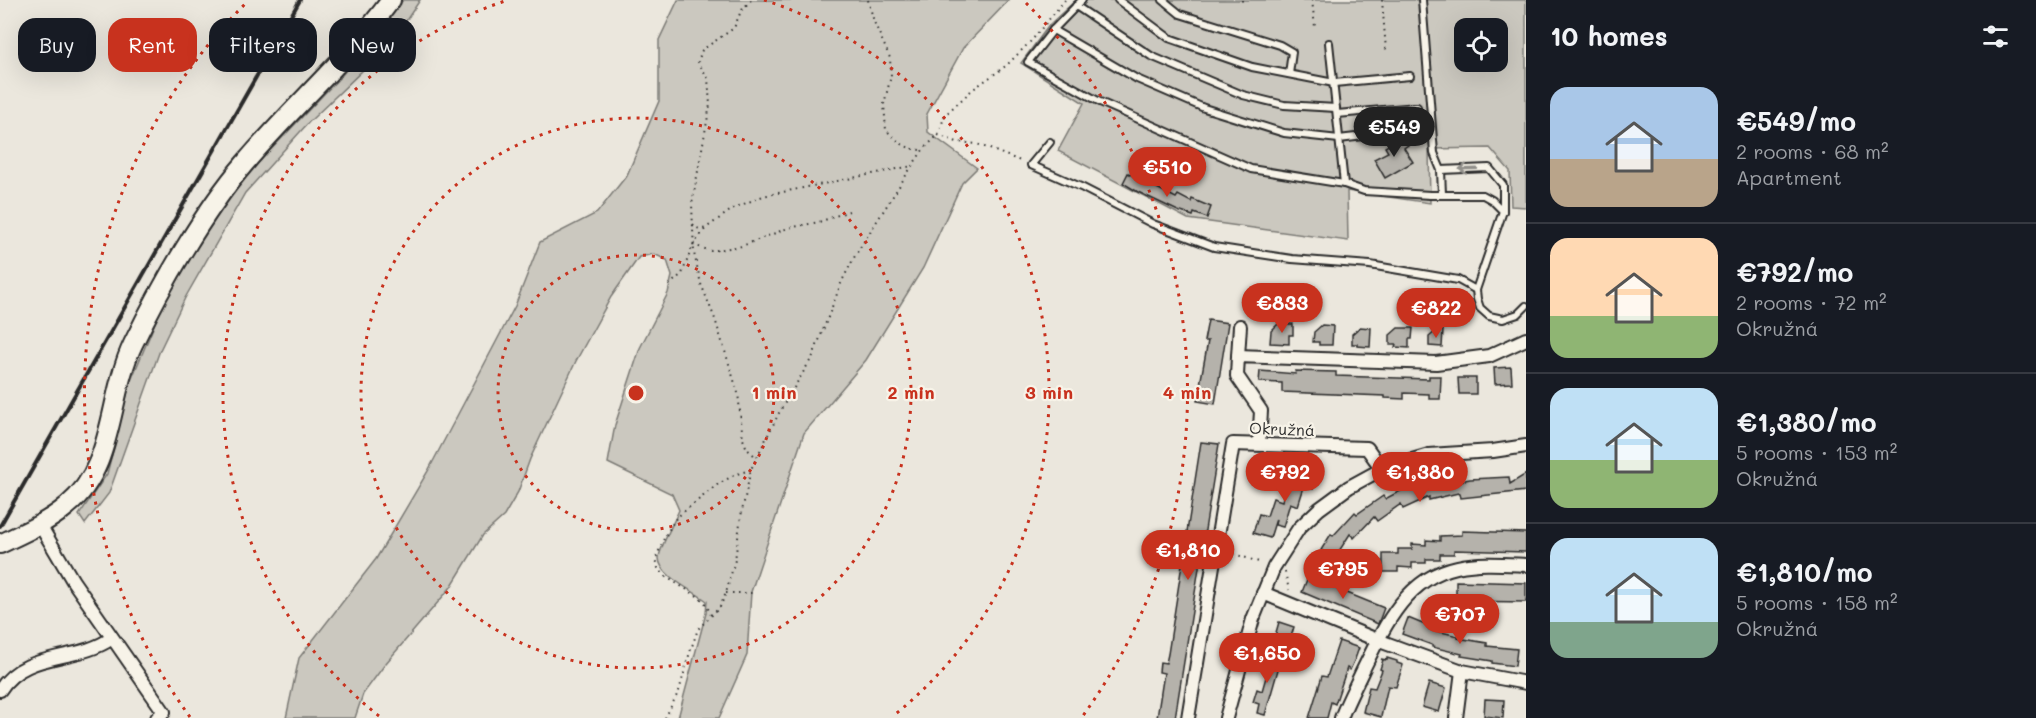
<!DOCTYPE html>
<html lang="en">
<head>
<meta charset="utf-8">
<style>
  :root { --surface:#171b24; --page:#20242c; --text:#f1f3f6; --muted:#9ea1a6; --line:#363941; --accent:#c8321e }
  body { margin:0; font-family:Mali,sans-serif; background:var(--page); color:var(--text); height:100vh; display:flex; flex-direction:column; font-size:22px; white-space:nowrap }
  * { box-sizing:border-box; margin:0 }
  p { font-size:20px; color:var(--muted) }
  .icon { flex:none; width:33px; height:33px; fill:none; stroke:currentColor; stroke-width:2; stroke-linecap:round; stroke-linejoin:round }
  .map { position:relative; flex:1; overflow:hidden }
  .details { display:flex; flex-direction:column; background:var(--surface); width:510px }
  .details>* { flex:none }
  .top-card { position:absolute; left:18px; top:18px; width:570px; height:54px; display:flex; gap:12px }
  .buttons { position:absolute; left:1454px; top:18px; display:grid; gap:12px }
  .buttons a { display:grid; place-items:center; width:54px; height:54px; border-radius:12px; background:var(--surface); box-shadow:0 6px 24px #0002; font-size:30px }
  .price { position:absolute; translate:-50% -51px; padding:0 14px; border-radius:21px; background:var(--accent); color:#fff; font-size:20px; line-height:39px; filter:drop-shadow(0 2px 3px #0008) }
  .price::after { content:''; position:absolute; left:50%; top:36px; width:18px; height:14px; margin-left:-9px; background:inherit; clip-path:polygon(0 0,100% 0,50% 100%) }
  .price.current { background:#222; color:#fff }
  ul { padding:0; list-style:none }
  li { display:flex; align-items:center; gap:18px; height:150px; padding:0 24px }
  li+li { border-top:2px solid var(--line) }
  li span { display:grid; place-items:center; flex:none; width:168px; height:120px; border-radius:18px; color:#555 }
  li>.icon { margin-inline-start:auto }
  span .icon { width:72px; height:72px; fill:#fffc; stroke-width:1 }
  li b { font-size:26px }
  h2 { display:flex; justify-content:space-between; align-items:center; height:72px; padding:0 24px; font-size:26px }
  .tag { padding:0 21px; border-radius:18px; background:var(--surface); box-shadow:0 6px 24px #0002; font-size:21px; line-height:54px }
  .tag.current { background:var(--accent); color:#fff }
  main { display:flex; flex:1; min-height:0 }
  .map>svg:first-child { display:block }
  .green { fill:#cbc8bf; stroke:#7b7a75; stroke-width:1.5; fill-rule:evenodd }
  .building { fill:#b5b2ab; stroke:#2b2b2b; stroke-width:1.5 }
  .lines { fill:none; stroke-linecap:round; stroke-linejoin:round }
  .service-casing { stroke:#2b2b2b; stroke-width:10 }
  .minor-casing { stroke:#2b2b2b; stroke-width:16 }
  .secondary-casing { stroke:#2b2b2b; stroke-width:22 }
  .path { stroke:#2b2b2b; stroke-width:2; stroke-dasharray:1.5 4.5; stroke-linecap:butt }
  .service { stroke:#f7f3e8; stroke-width:6 }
  .minor { stroke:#f7f3e8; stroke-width:12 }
  .secondary { stroke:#f7f3e8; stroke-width:18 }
  .rail { stroke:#2b2b2b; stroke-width:4 }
  .oneway { stroke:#918f8a }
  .ring { fill:none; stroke:#c8321e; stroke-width:3; stroke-dasharray:3 6 }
  .labels { text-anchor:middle; stroke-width:4.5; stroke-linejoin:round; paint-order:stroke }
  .street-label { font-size:16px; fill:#2b2b2b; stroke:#f7f3e8 }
  .centre { fill:#c8321e; stroke:#f7f3e8; stroke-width:3 }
  .ring-label { font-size:18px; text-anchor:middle; font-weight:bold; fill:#c8321e; stroke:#f7f3e8; stroke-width:4.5; stroke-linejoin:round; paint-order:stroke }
</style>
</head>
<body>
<main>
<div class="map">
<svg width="1526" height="718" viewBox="0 0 1526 718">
  <rect width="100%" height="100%" fill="#ebe7dd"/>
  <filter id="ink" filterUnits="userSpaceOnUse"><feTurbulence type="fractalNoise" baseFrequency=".0167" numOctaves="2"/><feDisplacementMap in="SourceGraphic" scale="12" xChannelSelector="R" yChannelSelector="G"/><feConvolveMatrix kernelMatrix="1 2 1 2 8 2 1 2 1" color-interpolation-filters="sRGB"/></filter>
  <g filter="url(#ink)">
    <g class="green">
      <polygon points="403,0 420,0 391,43 309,122 245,193 185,298 160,350 109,493 85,524 79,515 107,474 130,383 160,311 210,224 239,183 342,75"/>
      <path d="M678,0H1009L963,48L927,114L928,132L977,168L962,183L923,268L866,360L804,433L751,592L747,655L719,718H678L706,613L707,601C694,591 659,576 659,558C659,549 675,520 679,510L672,494L608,463L615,425L640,348L668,293L672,276L667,260L654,254L639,257L611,297L576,361L530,459L518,492L504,516L483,535L451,587L386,663L363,694L355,718H286L299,658L376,559L428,471L515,306L540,242L597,213L627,175L659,101V40Z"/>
      <path d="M1076,0H1526V207L1511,206L1510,171L1490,148L1429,149L1430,203L1347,191L1348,241L1188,219L1058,151L1084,103L1021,63L1050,24ZM1464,28H1497V62H1464Z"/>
    </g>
    <g class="building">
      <polygon points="1402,137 1408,145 1404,148 1413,162 1385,178 1374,159 1388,152 1385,147"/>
      <polygon points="1128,173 1176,198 1178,195 1191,202 1192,199 1211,207 1207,218 1194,213 1193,216 1178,211 1138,192 1123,183"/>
      <polygon points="1208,320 1228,323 1215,404 1197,401 1208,341 1204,341"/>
      <polygon points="1278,324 1293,324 1293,335 1289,335 1289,344 1270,343 1271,331"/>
      <polygon points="1322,325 1333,326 1332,345 1319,345 1319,342 1313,342 1314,332"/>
      <polygon points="1360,327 1371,328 1370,347 1357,346 1357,344 1352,344 1352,334"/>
      <polygon points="1398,328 1413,328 1412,339 1409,339 1409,348 1395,347 1396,344 1390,344 1390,335"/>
      <polygon points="1437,330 1443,330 1442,347 1429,346 1429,337"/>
      <polygon points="1511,367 1512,383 1495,384 1494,368"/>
      <polygon points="1260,371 1296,374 1295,371 1336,372 1336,376 1429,379 1429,376 1441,376 1440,399 1429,399 1429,394 1404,393 1404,399 1385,398 1385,396 1282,392 1282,383 1259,382"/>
      <polygon points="1458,378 1476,378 1476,394 1459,394"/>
      <polygon points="1201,442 1219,444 1209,505 1175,718 1157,718 1164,673 1159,672 1160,662 1166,663 1168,654"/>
      <polygon points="1302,466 1319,471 1313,489 1304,487 1298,506 1290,503 1283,527 1275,525 1276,519 1270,538 1253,533 1259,514 1267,516 1273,498 1282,501 1287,482 1296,484"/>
      <polygon points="1526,474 1526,491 1461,498 1460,494 1458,493 1429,500 1429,497 1403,509 1401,504 1377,521 1374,517 1354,538 1350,534 1334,559 1321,550 1331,534 1333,536 1355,512 1357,514 1383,496 1385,499 1406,488 1448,477 1449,483 1470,479 1509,477 1510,484"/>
      <polygon points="1462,531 1526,533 1526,552 1454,550 1454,554 1440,554 1440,559 1426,559 1426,563 1412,563 1412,568 1398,567 1398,572 1383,572 1383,554 1398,554 1398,549 1412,549 1412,544 1426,545 1426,540 1440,541 1440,536 1462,535"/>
      <polygon points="1308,577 1384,608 1378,624 1302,592"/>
      <polygon points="1456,581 1526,583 1526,602 1456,601"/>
      <polygon points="1408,618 1430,627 1429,629 1458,636 1458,638 1487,643 1487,646 1517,649 1515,666 1492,663 1492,661 1461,656 1462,654 1432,647 1432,645 1402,634"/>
      <polygon points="1279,622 1294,627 1290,640 1275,636"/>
      <polygon points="1339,641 1359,648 1355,659 1350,670 1347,668 1335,704 1331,702 1327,718 1309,718 1322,676 1327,677"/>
      <polygon points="1266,655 1281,659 1265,715 1257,713 1259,704 1253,702 1257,689 1262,691 1268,670 1262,668"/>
      <polygon points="1387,658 1397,661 1397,663 1403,665 1396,687 1388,686 1381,717 1363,712 1369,687 1375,688 1382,670 1380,669 1383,660 1381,659 1387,660"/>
      <polygon points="1429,683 1446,688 1439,712 1422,707"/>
      <polygon points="1485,699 1504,700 1503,718 1484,716"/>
    </g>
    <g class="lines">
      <defs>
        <g id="service">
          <polyline points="1082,0 1053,30 1028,62 1100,102 1251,169 1344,184 1364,191 1430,195 1483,195 1492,200 1503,211 1476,290 1477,299 1480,308 1489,316 1503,319 1518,314 1526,306"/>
          <polyline points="1118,0 1169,38 1252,67 1334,83 1410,76"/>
          <polyline points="1163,0 1180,14 1280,45 1292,52 1289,74"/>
          <polyline points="1422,0 1434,153 1441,170 1442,194"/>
          <polyline points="1076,6 1151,56 1243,95 1284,105 1336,108"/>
          <polyline points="1053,30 1137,79 1204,108 1284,133 1339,139 1414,130"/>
          <polyline points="1329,43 1344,184"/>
          <polyline points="1337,114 1417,107"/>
          <polyline points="1050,142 1031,165 1083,188 1153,224 1214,247 1292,259 1370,265 1458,280 1476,290"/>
          <polyline points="1441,170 1489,168 1503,185 1503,211"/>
        </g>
        <g id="minor">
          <polyline points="1238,356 1240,326"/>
          <polyline points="1259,444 1261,411 1237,376 1238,356 1436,363 1489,356 1526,339"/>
          <polyline points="40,525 73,581 164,712 157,718"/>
          <polyline points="1263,593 1377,640 1462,671 1526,683"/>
          <path d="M0,690C25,650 77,663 112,638"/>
          <polyline points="1188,718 1233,444 1367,448 1382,469"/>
          <polyline points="1226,718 1253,619 1274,567 1299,528 1319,509 1349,487 1382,469 1429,455 1493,451 1526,446"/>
          <path d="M1341,718C1347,702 1355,687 1362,672C1383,629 1405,578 1457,567C1480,562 1503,564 1526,565"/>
          <polyline points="1456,718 1462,671"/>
        </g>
        <path id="secondary" d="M0,544C23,533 47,523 67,506C115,467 108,396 133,344C161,286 203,212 245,163C292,107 348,59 391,0"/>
      </defs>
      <use href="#service" class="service-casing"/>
      <use href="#minor" class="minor-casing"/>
      <use href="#secondary" class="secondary-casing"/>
      <g class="path">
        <polyline points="751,0 741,11 734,28 702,50 698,62 708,78 710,105 692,204 694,253 701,284 715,319 738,393 743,439 747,449 756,457"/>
        <path d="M868,0L874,22L890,58L891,76L884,104L886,130C898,141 905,150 923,150"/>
        <polyline points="1242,0 1242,2"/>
        <polyline points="1312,0 1315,27"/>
        <polyline points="1382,0 1386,50"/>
        <polyline points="938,135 957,142 977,144 1023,162"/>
        <path d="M693,224C697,229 700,230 706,228L734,208L763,196L912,166"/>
        <polyline points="693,245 711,251 742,246 788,228 819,222 849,211"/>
        <polyline points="669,285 682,274 693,245 706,228"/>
        <polyline points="1228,552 1262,563"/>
        <polyline points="1285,572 1289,590"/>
        <polyline points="726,593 752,593"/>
        <polyline points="711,615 706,604 699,597 666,577 658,568 656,558 665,536 676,518 717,485 734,475 750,470"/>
        <polyline points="665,718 679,691 690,652 698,629 720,607 726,593 735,560 741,516 751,469 780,411 813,356 842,281 856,254 912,166 923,150 938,135 945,115 972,90 1007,65 1032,40 1065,0"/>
      </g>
      <use href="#service" class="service"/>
      <use href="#minor" class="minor"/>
      <use href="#secondary" class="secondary"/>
      <polyline class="rail" points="0,526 300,0"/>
    </g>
    <defs><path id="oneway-shaft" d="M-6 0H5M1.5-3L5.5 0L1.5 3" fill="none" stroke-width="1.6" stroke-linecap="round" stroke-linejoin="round" transform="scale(1.5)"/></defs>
    <use class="oneway" href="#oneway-shaft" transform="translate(1468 169) rotate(178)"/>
  </g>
  <g class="ring">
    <circle cx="636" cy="393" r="138"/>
    <circle cx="636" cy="393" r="275"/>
    <path d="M379 716A413 413 0 0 1 508 0M764 0A413 413 0 0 1 893 716"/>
    <path d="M190 717A551 551 0 0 1 246 3M1026 3A551 551 0 0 1 1082 717"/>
  </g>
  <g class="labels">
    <g class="street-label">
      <text transform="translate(1282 429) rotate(2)" y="6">Okružná</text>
    </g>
  </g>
  <circle cx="636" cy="393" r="9" class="centre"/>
  <g class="ring-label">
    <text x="774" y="399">1 min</text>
    <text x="911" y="399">2 min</text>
    <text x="1049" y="399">3 min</text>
    <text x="1187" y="399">4 min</text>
  </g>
</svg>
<div class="buttons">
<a><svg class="icon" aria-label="locate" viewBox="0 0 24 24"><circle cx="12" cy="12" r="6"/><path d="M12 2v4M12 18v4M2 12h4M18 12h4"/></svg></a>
</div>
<b class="price current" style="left:1394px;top:158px">€549</b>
<b class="price" style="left:1167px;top:198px">€510</b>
<b class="price" style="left:1282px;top:334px">€833</b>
<b class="price" style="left:1436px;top:339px">€822</b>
<b class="price" style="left:1285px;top:503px">€792</b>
<b class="price" style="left:1420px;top:503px">€1,380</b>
<b class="price" style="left:1188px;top:581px">€1,810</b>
<b class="price" style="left:1343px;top:600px">€795</b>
<b class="price" style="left:1460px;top:645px">€707</b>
<b class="price" style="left:1267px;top:684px">€1,650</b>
<div class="top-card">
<a class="tag">Buy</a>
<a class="tag current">Rent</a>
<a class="tag">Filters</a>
<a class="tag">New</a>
</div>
</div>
<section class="details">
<h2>10 homes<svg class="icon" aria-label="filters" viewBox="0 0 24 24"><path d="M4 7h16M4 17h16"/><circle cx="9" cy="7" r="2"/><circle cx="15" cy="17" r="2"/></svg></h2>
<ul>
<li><span style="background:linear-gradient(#a9c7e8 60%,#b9a48a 0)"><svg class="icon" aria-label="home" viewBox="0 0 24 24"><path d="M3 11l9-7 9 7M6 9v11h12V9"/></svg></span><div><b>€549/mo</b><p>2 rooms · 68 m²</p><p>Apartment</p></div></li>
<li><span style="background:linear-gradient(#ffd9b3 65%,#8fb573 0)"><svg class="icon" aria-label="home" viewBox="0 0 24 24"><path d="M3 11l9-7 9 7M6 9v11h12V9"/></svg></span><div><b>€792/mo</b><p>2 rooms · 72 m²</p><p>Okružná</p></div></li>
<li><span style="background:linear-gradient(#bfe0f5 60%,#8fb573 0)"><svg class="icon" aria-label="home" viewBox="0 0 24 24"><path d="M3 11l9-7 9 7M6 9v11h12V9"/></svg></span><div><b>€1,380/mo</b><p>5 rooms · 153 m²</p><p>Okružná</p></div></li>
<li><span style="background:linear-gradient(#bfe0f5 70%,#7fa58c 0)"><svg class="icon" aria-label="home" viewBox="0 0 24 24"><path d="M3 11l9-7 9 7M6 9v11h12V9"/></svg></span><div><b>€1,810/mo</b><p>5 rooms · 158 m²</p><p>Okružná</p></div></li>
</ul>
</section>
</main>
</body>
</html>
